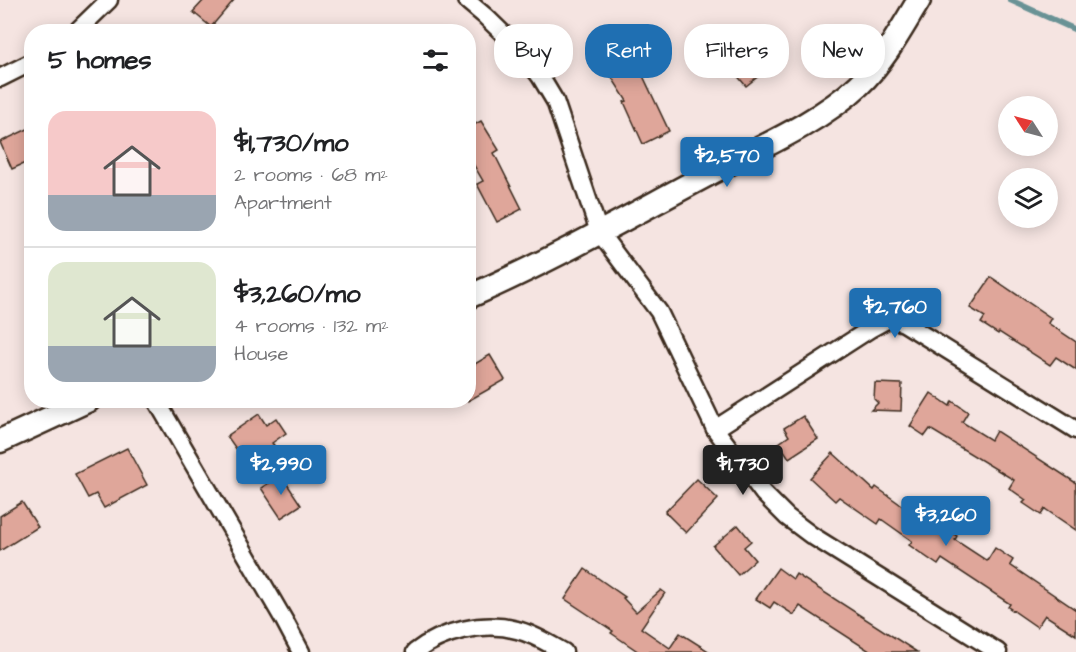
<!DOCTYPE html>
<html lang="en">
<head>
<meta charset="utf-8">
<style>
  :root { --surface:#fff; --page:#f2f2f2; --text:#202124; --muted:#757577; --line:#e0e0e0; --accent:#1f6fb2 }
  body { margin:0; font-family:"Architects Daughter",sans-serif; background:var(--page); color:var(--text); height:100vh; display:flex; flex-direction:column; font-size:22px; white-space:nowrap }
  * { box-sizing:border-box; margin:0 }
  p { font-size:20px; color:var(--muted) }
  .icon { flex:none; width:33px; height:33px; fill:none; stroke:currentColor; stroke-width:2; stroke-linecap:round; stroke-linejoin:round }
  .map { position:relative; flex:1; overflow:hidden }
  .panel { position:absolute; left:24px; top:24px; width:452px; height:384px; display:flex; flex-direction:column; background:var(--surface); border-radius:24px; box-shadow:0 3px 15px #0003 }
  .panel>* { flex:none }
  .guide { position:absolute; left:494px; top:24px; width:492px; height:54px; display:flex; gap:12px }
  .needle { width:39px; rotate:306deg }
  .tools { position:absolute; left:998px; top:96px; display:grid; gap:12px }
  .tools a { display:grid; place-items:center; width:60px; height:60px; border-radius:50%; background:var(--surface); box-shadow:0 3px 15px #0003; font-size:30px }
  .price { position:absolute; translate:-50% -51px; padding:0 14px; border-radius:6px; background:var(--accent); color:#fff; font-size:20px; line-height:39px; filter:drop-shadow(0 2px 3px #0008) }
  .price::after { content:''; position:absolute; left:50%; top:36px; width:18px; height:14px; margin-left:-9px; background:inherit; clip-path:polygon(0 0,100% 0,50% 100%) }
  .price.current { background:#222; color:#fff }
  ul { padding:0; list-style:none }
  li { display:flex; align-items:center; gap:18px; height:150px; padding:0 24px }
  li+li { border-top:2px solid var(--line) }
  li span { display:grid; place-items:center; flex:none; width:168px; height:120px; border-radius:18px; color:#555 }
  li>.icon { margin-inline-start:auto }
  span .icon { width:72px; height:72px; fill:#fffc; stroke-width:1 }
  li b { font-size:26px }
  h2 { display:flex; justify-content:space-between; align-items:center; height:72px; padding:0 24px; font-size:26px }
  .tag { padding:0 21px; border-radius:24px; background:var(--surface); box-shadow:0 3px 15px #0003; font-size:21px; line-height:54px }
  .tag.current { background:var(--accent); color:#fff }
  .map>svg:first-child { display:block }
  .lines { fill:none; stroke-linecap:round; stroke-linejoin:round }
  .stream { stroke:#699295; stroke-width:6 }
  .building { fill:#dfa69a; stroke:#3b2a1e; stroke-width:1.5 }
  .street-casing { stroke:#3b2a1e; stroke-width:21 }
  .secondary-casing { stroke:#3b2a1e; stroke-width:27 }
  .street { stroke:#fff; stroke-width:16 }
  .secondary { stroke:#fff; stroke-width:22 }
</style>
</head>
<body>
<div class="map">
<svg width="1076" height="652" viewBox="0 0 1076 652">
  <rect width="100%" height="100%" fill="#f5e4e1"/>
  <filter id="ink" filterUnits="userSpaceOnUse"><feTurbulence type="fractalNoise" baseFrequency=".0167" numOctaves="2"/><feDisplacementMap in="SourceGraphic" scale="12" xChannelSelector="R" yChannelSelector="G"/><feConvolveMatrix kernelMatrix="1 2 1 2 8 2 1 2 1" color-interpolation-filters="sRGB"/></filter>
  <g filter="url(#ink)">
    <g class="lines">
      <polyline class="stream" points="1010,0 1076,30"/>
    </g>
    <g class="building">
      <polygon points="204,0 234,0 211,27 193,12"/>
      <polygon points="617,29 626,43 634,37 645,55 636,61 669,131 643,144 624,102 627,101 591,45"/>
      <polygon points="768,37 784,56 746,86 730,67"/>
      <polygon points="481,121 499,150 494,153 522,209 497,222 477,184 483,181 468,155 468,128"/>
      <polygon points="32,127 32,160 12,169 0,142"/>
      <polygon points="991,277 1051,318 1048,323 1076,342 1076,370 1056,357 1050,365 999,332 998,334 981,323 985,317 970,308"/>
      <polygon points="490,355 505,380 468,401 468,368"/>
      <polygon points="875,383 902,384 901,411 871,410 878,403 874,399"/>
      <polygon points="931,393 950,406 952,401 968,412 962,422 991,440 996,431 1076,483 1076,530 1045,509 1041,515 1023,503 1026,500 1009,488 1014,480 930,429 925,436 910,426"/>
      <polygon points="259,414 266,425 276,418 286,433 272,443 274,445 246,463 227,436"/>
      <polygon points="803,416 818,439 789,458 779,443 789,436 784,428"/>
      <polygon points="127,448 147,485 104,508 96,494 88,498 75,474"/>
      <polygon points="833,453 874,490 876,487 925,522 928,517 957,536 955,540 987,561 995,548 1013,560 1010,565 1076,610 1076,635 1045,615 1037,627 1008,607 1010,604 942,559 938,565 909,545 912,541 881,519 878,524 839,497 835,501 810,478"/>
      <polygon points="281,475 301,505 281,518 261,488"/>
      <polygon points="697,479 718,499 686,533 665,512"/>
      <polygon points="22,502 38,527 0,551 0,516"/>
      <polygon points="738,525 751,541 744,547 755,560 738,575 713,546"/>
      <polygon points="778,568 793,579 796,574 917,652 871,652 800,606 794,615 774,602 770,608 756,599"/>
      <polygon points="585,569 625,597 623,598 636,612 661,590 665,593 641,628 670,648 680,633 710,652 639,652 611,633 613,631 565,599"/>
    </g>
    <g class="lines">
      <defs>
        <g id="street">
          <polyline points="466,0 485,16 520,50 540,76 555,101 599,232 659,312 715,429 763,493 787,517 811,535 998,652"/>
          <polyline points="76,32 109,0"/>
          <polyline points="0,78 32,62"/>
          <polyline points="156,400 284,620 301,652"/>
          <polyline points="715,429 870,329 890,318 904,323 1076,430"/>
          <path d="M415,652C442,631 483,621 517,630C534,634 549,644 564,652"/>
        </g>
        <g id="secondary">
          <path d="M468,297C549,262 628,217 707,175C755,150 819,123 859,85C884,61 901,30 919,0"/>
          <polyline points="0,441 89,400"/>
        </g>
      </defs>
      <use href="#street" class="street-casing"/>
      <use href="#secondary" class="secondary-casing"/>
      <use href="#street" class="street"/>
      <use href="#secondary" class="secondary"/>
    </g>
  </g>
</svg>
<div class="tools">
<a><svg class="needle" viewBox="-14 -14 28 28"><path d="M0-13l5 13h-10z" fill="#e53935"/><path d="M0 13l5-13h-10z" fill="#757577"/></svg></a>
<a><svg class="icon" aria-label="layers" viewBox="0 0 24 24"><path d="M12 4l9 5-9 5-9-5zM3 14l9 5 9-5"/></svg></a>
</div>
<b class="price" style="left:727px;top:188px">$2,570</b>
<b class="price" style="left:895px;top:339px">$2,760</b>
<b class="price" style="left:281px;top:496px">$2,990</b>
<b class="price current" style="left:743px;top:496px">$1,730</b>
<b class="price" style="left:946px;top:547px">$3,260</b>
<div class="guide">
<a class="tag">Buy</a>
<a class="tag current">Rent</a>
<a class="tag">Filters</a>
<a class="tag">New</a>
</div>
<section class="panel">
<h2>5 homes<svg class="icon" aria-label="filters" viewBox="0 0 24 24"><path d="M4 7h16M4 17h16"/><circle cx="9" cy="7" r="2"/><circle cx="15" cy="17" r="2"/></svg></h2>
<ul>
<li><span style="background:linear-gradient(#f6c9c9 70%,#9aa5b1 0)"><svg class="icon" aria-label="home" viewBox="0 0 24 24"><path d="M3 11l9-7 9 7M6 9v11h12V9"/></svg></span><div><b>$1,730/mo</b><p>2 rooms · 68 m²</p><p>Apartment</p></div></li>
<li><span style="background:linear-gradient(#dfe7d0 70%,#9aa5b1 0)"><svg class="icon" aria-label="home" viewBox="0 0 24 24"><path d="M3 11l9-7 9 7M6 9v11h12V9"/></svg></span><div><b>$3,260/mo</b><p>4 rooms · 132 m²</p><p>House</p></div></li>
</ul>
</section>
</div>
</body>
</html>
